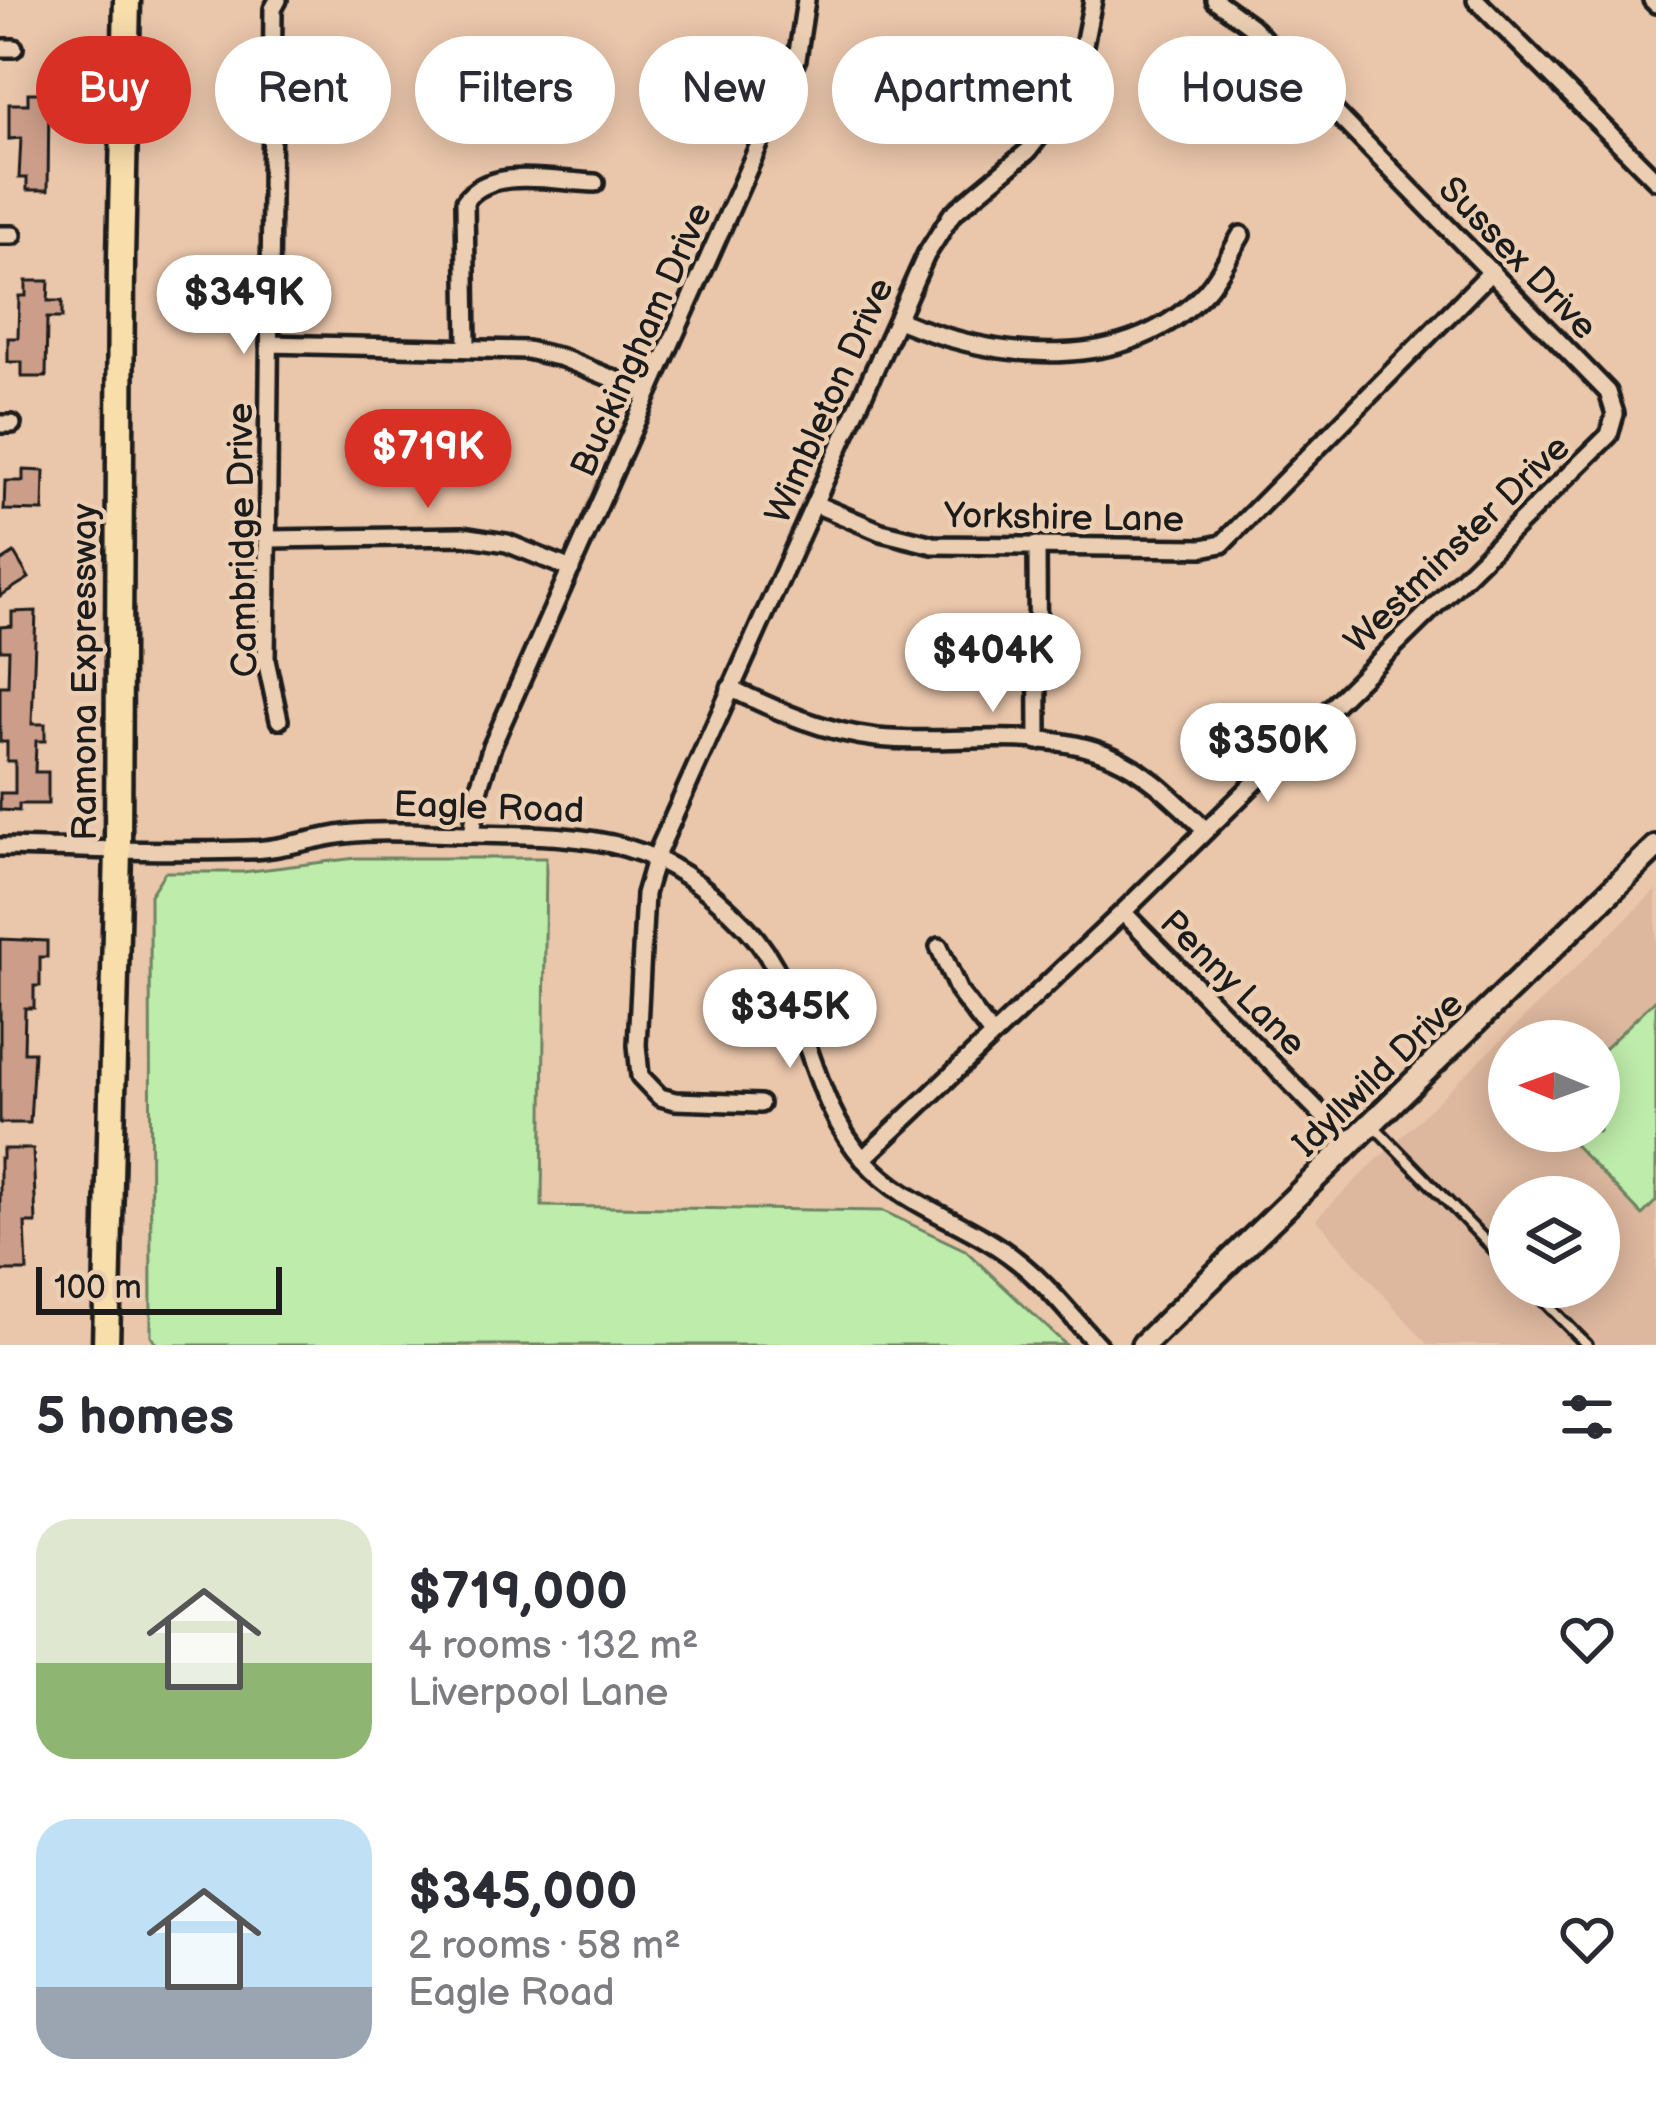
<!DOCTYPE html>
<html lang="en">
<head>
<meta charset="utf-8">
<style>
  :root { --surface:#fff; --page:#f2f2f3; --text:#2b2b33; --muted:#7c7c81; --accent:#d93025 }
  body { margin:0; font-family:"Balsamiq Sans",sans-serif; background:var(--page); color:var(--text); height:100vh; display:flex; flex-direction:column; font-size:45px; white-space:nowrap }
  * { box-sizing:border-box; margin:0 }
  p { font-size:39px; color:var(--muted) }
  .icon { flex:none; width:66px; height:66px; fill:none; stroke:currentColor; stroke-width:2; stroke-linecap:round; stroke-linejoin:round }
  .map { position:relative; height:1345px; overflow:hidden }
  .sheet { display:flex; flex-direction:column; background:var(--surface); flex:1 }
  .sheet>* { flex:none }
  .guide { position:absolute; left:36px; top:36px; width:1584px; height:108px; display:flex; gap:24px }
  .needle { width:78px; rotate:271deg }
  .buttons { position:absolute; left:1488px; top:1020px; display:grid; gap:24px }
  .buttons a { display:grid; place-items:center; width:132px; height:132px; border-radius:50%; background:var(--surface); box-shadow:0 6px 30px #0003; font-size:60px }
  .scale { position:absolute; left:36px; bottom:30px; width:246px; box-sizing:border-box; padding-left:12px; border:6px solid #1c1c1c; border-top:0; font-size:33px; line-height:42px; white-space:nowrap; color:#1c1c1c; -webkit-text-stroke:9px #eccfb3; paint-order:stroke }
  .price { position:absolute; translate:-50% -102px; padding:0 27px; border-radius:42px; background:#fff; color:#222; font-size:39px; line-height:78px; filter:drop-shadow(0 3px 6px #0008) }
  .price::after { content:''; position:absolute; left:50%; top:72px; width:36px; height:27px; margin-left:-18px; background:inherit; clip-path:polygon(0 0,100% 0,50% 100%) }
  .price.current { background:var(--accent); color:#fff }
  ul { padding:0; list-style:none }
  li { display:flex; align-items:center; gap:36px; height:300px; padding:0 36px }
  li span { display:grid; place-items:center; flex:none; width:336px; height:240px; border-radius:36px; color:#555 }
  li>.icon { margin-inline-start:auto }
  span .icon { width:144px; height:144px; fill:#fffc; stroke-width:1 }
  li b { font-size:51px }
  h2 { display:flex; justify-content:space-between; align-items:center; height:144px; padding:0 36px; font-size:51px }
  .pill { padding:0 42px; border-radius:54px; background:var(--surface); box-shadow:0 6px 30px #0003; font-size:42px; line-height:108px }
  .pill.current { background:var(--accent); color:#fff }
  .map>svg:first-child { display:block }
  .built { fill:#ddb79e; fill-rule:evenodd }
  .green { fill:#beecaa; stroke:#6d8463; stroke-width:3 }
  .building { fill:#cc9e89; stroke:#1c1c1c; stroke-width:3 }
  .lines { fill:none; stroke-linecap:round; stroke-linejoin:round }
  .lane-casing { stroke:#1c1c1c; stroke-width:16 }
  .street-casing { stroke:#1c1c1c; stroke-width:24 }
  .secondary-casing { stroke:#1c1c1c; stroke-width:30 }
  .primary-casing { stroke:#1c1c1c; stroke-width:33 }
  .lane { stroke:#eccfb3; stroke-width:8 }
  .street { stroke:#eccfb3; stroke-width:15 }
  .secondary { stroke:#eccfb3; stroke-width:21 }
  .primary { stroke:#f8deab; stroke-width:24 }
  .labels { text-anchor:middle; stroke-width:9; stroke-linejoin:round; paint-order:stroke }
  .street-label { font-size:36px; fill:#1c1c1c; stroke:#eccfb3 }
</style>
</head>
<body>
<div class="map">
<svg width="1656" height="1345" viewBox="0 0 1656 1345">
  <rect width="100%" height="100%" fill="#eac6ab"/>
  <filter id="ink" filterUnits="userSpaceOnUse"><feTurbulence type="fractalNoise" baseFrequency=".00833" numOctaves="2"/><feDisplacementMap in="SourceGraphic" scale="24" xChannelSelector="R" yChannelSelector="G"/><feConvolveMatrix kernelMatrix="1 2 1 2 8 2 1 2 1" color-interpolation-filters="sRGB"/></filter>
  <g filter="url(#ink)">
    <path class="built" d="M1656,890V1345H1428L1316,1219ZM1509,1041H1599V1131H1509ZM1509,1197H1599V1287H1509Z"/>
    <g class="green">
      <polygon points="356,858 546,858 542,1206 883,1211 965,1250 1066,1345 157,1345 151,1335 150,895 165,872 243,872"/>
      <polygon points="1656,999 1656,1201 1642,1215 1561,1131 1599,1131 1599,1054"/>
    </g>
    <g class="building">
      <polygon points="28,93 49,93 48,190 27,190 27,178 19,178 21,138 9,139 9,104 28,104"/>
      <polygon points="26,281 49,281 48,301 62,301 62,318 47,318 46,377 22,377 22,362 8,362 8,338 18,338 19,296 26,296"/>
      <polygon points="23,470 44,471 43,511 4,510 5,481 23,481"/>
      <polygon points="14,553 29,578 0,596 0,562"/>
      <polygon points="36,611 32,724 45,724 45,741 36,741 35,772 48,772 48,804 19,804 19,811 0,810 0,793 15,793 15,761 7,761 7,742 0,742 0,686 8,686 9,650 0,650 0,627 12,626 12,612"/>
      <polygon points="0,939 47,941 47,957 40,957 40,986 34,986 34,1008 25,1008 24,1052 34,1052 30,1123 0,1123"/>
      <polygon points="3,1149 33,1149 36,1223 25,1223 27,1271 0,1271 0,1158 3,1158"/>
    </g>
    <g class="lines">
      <defs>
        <g id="lane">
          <polyline points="1373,1125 1509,1265"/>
          <polyline points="1530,1287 1587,1345"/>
        </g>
        <g id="street">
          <polyline points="278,0 273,9 266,660 279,720"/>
          <polyline points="1476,0 1656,180"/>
          <polyline points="1652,0 1656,4"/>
          <polyline points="0,48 14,48"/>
          <polyline points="0,235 13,235"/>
          <path d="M898,320C995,360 1127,377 1206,291C1220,276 1230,253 1241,235"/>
          <polyline points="269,344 527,350 562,358 648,393"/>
          <path d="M467,346L465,201C491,165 555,182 595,183"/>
          <polyline points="0,424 12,424"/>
          <polyline points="815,504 881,532 933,545 1202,548 1222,544 1492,271"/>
          <polyline points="269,539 463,536 507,543 571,569"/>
          <polyline points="1037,545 1038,741"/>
          <path d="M730,688C777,711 824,732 877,738C953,746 1040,725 1113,757C1149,773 1177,803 1206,830"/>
          <polyline points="472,834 479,787 492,746 797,59 806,0"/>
          <path d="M0,847C82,848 164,853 246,850C280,850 312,838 345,834C387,829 430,834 473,834C593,836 657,834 746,927C809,994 805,1095 865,1161C907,1208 967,1221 1016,1260C1046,1283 1072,1317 1098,1345"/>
          <polyline points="1123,912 1352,1145"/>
          <polyline points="939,947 959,992 992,1035"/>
          <polyline points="760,1104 675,1101 660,1097 640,1076 637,1045 645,894 656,856 926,255 952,214 1028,151 1059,111 1082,55 1093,0"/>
          <polyline points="863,1159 1123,912 1609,435 1615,414 1608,392 1251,26 1215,0"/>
        </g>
        <polyline id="secondary" points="1143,1345 1656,847"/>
        <polyline id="primary" points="106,1345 118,849 121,258 127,0"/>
      </defs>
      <use href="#lane" class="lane-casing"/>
      <use href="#street" class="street-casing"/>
      <use href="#secondary" class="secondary-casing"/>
      <use href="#primary" class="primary-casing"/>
      <use href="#lane" class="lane"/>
      <use href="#street" class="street"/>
      <use href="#secondary" class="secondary"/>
      <use href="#primary" class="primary"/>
    </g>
  </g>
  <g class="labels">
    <g class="street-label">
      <text transform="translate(1519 257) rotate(46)" y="13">Sussex Drive</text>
      <text transform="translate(640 339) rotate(-66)" y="13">Buckingham Drive</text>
      <text transform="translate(828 400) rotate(-66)" y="13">Wimbleton Drive</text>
      <text transform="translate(1064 516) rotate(1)" y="13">Yorkshire Lane</text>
      <text transform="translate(241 540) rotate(-91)" y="13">Cambridge Drive</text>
      <text transform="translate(1456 543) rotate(-44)" y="13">Westminster Drive</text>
      <text transform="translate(83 672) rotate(-90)" y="13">Ramona Expressway</text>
      <text transform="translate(489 806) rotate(2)" y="13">Eagle Road</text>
      <text transform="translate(1234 982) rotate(45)" y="13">Penny Lane</text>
      <text transform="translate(1377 1073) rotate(-44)" y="13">Idyllwild Drive</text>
    </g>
  </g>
</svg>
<div class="buttons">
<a><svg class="needle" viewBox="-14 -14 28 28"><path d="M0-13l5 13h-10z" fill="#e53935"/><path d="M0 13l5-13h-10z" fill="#7c7c81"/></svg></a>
<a><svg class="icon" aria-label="layers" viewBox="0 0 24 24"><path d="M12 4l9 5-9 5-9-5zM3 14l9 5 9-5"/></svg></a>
</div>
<div class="scale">100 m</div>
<b class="price" style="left:244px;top:357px">$349K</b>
<b class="price current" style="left:428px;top:511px">$719K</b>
<b class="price" style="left:993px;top:715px">$404K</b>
<b class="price" style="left:1268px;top:805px">$350K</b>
<b class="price" style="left:790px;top:1071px">$345K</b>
<div class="guide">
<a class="pill current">Buy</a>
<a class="pill">Rent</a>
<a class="pill">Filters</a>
<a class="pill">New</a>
<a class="pill">Apartment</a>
<a class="pill">House</a>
</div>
</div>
<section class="sheet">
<h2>5 homes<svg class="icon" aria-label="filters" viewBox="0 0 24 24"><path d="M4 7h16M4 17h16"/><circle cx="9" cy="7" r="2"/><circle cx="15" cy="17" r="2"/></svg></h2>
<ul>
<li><span style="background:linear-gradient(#dfe7d0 60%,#8fb573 0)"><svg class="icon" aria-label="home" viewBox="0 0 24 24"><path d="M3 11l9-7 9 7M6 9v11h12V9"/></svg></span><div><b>$719,000</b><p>4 rooms · 132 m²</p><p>Liverpool Lane</p></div><svg class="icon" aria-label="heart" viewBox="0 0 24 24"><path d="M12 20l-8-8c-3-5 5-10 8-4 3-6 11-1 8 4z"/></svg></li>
<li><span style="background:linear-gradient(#bfe0f5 70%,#9aa5b1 0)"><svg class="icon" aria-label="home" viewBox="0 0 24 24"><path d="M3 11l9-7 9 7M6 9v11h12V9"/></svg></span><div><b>$345,000</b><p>2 rooms · 58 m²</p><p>Eagle Road</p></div><svg class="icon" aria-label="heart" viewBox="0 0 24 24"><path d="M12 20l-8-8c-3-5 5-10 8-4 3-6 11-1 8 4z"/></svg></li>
</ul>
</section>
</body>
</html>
